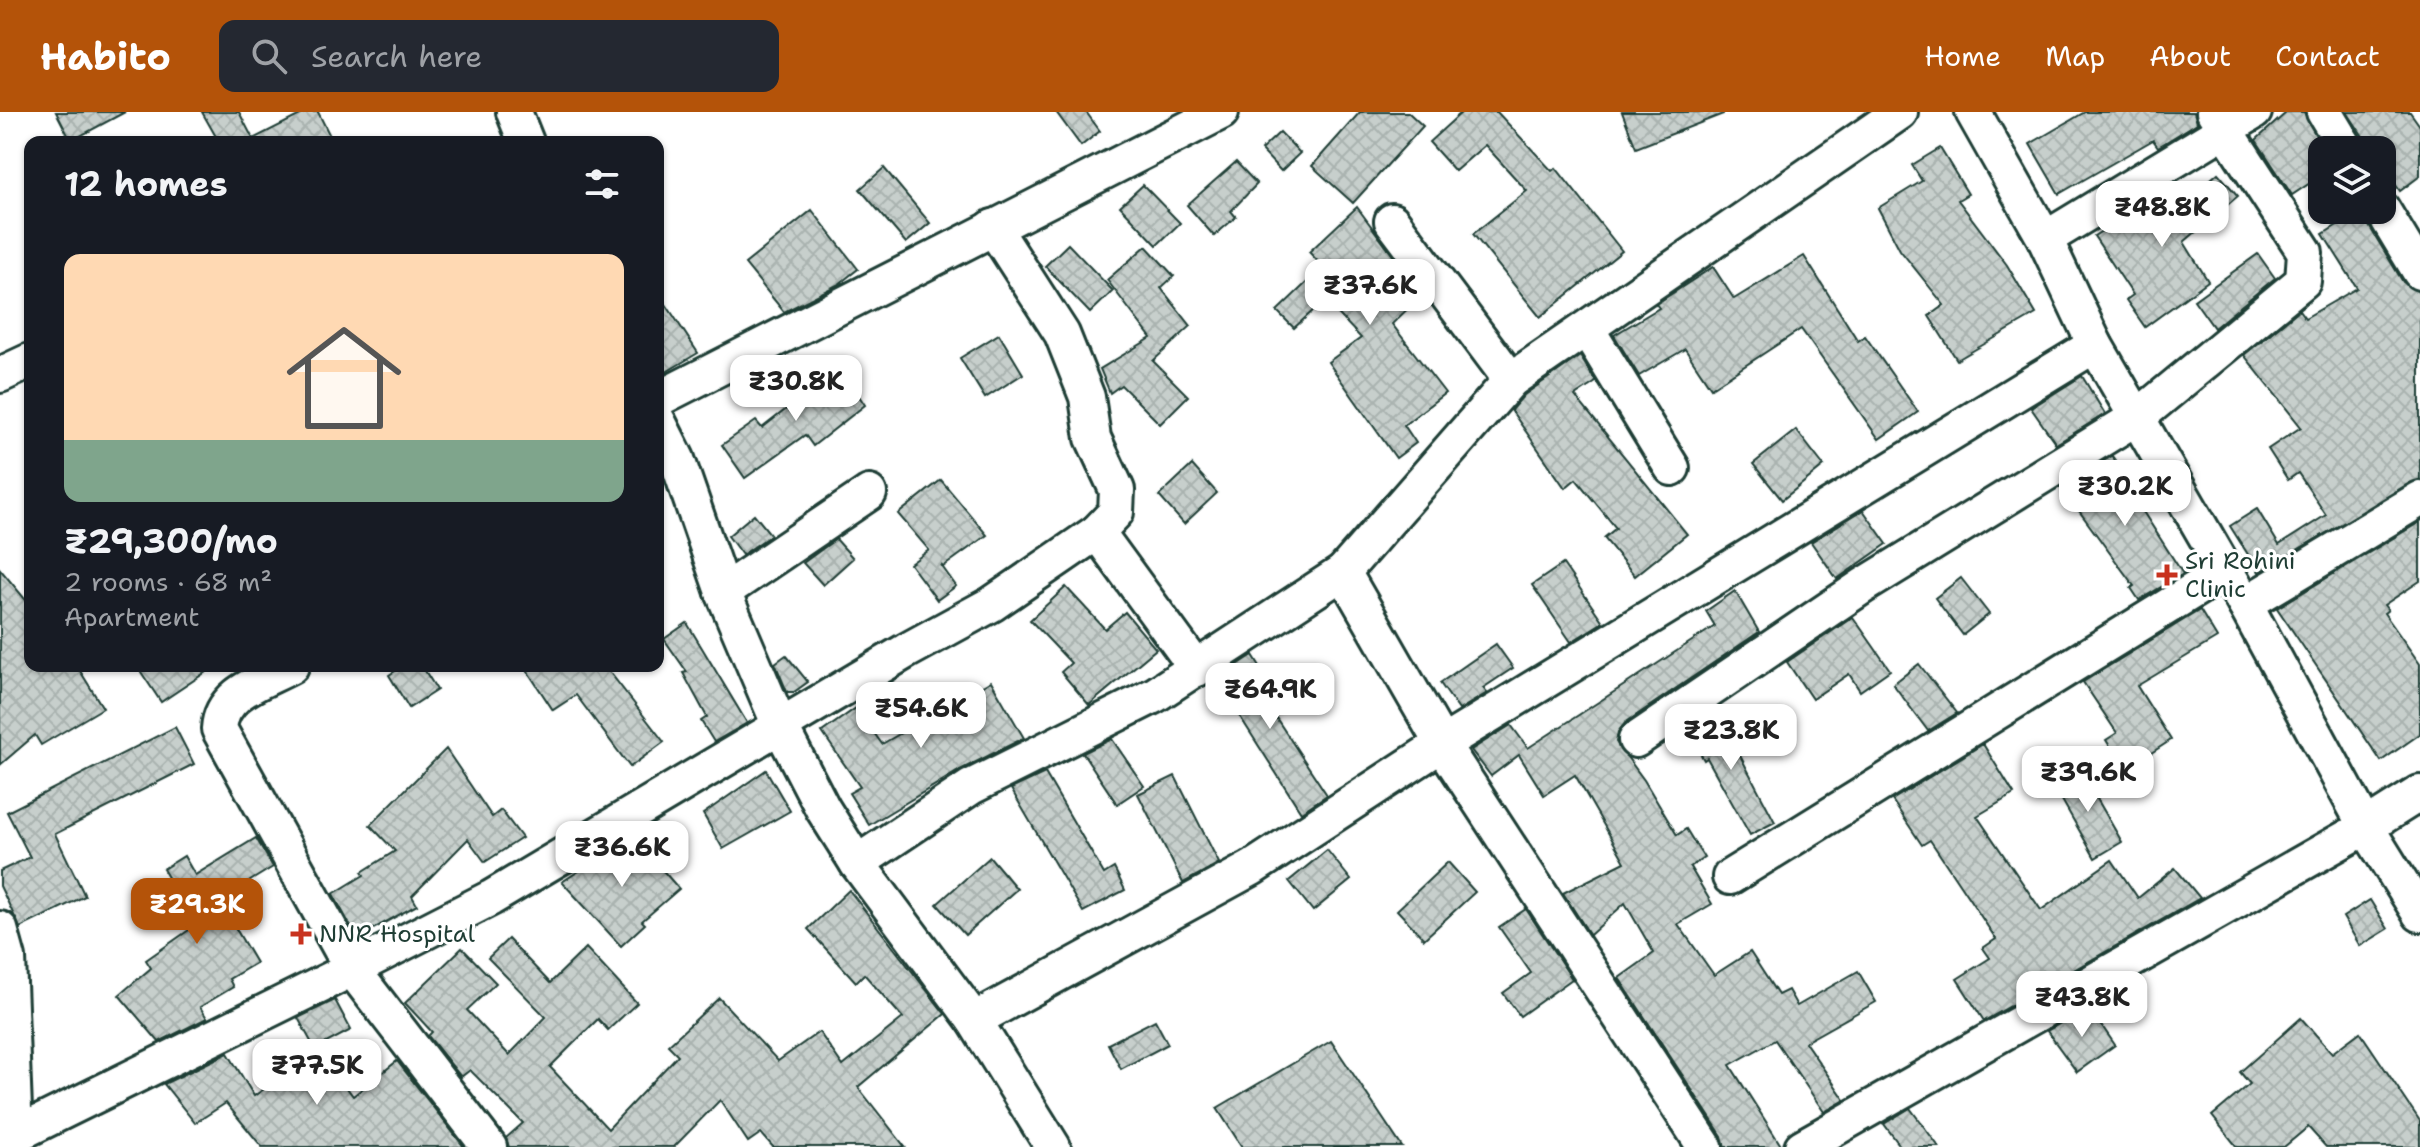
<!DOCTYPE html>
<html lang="en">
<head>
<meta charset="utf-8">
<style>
  :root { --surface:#171b24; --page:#242831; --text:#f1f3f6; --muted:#9ea1a6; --accent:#b45309 }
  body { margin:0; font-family:"Shantell Sans",sans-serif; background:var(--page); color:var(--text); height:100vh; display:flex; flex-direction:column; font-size:30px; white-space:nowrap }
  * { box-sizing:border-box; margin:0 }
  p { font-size:26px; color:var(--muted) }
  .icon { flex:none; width:44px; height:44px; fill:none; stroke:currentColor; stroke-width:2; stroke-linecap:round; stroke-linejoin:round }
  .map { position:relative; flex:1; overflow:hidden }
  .sheet { position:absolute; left:24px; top:24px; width:640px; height:536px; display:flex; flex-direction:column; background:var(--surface); border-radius:16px; box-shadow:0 2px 6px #0004 }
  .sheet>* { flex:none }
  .tools { position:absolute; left:2308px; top:24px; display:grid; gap:16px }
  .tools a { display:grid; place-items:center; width:88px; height:88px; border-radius:16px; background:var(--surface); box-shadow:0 2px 6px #0004; font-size:40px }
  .price { position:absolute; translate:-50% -68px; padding:0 18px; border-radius:16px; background:#fff; color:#222; font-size:26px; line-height:52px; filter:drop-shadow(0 2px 4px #0008) }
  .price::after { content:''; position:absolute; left:50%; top:48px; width:24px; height:18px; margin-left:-12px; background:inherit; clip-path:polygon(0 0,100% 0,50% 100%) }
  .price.selected { background:var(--accent); color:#fff }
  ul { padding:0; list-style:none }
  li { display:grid; align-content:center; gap:16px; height:424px; padding:0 40px }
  li span { display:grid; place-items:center; height:248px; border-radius:16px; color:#555 }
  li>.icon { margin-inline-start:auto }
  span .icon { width:144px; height:144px; fill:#fffc; stroke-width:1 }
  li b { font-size:34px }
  h2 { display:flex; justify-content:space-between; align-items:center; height:96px; padding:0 40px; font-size:34px }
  header { display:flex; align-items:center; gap:48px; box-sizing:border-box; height:112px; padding:0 40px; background:var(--accent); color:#fff }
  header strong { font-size:38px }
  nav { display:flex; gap:44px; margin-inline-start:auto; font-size:28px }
  .search { width:560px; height:72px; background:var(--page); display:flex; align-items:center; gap:20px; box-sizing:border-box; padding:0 28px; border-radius:16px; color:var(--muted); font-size:30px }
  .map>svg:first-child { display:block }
  .building { fill:url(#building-cross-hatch); stroke:#1f3d34; stroke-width:2 }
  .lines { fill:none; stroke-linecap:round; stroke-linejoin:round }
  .street-casing { stroke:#1f3d34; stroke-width:40 }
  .street { stroke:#fff; stroke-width:34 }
  .poi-dot { fill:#c8321e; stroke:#fff; stroke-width:3 }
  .labels { text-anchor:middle; stroke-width:6; stroke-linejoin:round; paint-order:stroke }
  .poi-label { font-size:24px; fill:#1f3d34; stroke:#fff; text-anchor:start }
</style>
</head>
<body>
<header>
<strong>Habito</strong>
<div class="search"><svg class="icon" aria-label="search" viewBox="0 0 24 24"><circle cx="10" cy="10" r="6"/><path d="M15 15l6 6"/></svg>Search here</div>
<nav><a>Home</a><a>Map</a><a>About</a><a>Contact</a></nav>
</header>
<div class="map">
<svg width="2420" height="1035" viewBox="0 0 2420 1035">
  <defs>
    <pattern id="building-cross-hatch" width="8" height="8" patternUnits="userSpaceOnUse" patternTransform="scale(2)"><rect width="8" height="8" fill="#c7cfcc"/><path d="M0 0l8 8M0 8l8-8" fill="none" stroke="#aab3b0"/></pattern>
  </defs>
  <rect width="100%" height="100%" fill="#fff"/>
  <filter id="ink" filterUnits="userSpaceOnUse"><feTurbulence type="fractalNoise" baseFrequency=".0125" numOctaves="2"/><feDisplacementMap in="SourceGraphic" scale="16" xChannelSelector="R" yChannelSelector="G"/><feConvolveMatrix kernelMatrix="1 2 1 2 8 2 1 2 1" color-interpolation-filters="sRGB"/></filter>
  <g filter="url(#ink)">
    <g class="building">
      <polygon points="56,0 125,0 71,29"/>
      <polygon points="202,0 239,0 253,27 306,0 318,0 333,30 219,30"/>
      <polygon points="1056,0 1086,0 1100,19 1081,34"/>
      <polygon points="1360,0 1408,0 1423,14 1353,91 1312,54"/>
      <polygon points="1462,0 1497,0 1552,59 1556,56 1622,139 1540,205 1473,122 1527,79 1485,33 1455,59 1429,30"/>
      <polygon points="1622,0 1723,0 1723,2 1636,36"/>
      <polygon points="2085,0 2194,0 2197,11 2158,35 2153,28 2059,82 2030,32"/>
      <polygon points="2287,0 2304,0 2322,35 2322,63 2292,83 2256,28"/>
      <polygon points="2347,0 2410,0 2420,14 2420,64 2400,79 2382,53 2382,38 2372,38"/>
      <polygon points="1280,20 1300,41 1281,59 1261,38"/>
      <polygon points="1940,36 1968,82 1958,88 2007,153 2036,202 1957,248 1929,204 1944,193 1900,138 1878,96 1922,69 1912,53"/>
      <polygon points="1236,50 1257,72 1231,99 1236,105 1214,124 1187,93"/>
      <polygon points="884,56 930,111 906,131 860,77"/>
      <polygon points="2218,61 2238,84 2184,130 2208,169 2145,215 2126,188 2133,183 2094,124 2157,84 2169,103"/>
      <polygon points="1143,73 1180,111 1157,133 1120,94"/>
      <polygon points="1357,95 1422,183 1392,212 1445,281 1404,313 1416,331 1396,346 1328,250 1361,226 1325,188 1294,216 1277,199 1323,155 1309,140"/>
      <polygon points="812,98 858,157 839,172 784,200 745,152"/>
      <polygon points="2360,99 2403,170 2420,180 2420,367 2259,460 2230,414 2257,397 2279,433 2326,403 2298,361 2288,368 2268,337 2301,315 2244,243 2299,198 2305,206 2357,176 2323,122"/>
      <polygon points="1068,132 1113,179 1090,201 1045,154"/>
      <polygon points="1146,134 1174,164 1161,176 1191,214 1153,249 1188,284 1160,312 1121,273 1110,281 1100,257 1151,226 1107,168"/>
      <polygon points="2258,142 2275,166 2214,216 2194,188"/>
      <polygon points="1804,144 1858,229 1865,224 1918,300 1879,327 1801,217 1711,276 1685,237 1639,264 1614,223 1659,196 1656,192 1713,155 1734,187"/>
      <polygon points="658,180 698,241 666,260 658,248"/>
      <polygon points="999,222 1023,262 985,286 960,246"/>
      <polygon points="1580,244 1596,270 1575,284 1687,422 1635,464 1604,426 1616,416 1576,367 1565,376 1511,298 1524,283"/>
      <polygon points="840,255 865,293 813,334 805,323 745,366 722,333 756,309 762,316"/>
      <polygon points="2082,264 2105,302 2056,332 2031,296"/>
      <polygon points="1796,318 1824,354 1782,388 1753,352"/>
      <polygon points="2112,344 2138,380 2133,384 2183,462 2139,488 2131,476 2134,474 2071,388 2087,377 2078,365"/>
      <polygon points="1192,353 1217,381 1184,412 1159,384"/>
      <polygon points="941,368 987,423 943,455 941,453 956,474 937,488 910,452 929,438 898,402"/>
      <polygon points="1863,398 1887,432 1837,467 1811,430"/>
      <polygon points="754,402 771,423 742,443 728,424"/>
      <polygon points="2420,410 2420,469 2384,493 2388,498 2384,501 2420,552 2420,622 2381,649 2277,496"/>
      <polygon points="836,427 853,446 823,473 803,451"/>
      <polygon points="1563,452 1603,510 1571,530 1532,473"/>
      <polygon points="0,457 30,493 30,554 77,554 103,596 41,633 35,623 0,653"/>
      <polygon points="1961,466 1989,502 1963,523 1935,486"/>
      <polygon points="1066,475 1105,517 1125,500 1156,537 1089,593 1061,560 1071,551 1030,508"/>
      <polygon points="1735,479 1759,520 1625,611 1618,620 1616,630 1644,668 1677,723 1686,717 1704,746 1690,755 1712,792 1678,812 1714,863 1750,840 1778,883 1788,878 1797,894 1858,859 1876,890 1805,930 1845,988 1824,1000 1775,928 1730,953 1782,1035 1725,1035 1722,1024 1619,866 1654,841 1625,791 1590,823 1563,781 1625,750 1575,663 1544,683 1519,643 1491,664 1471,638 1511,613 1528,636 1715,514 1706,499"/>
      <polygon points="2200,498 2217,526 2137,574 2171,628 2125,658 2106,628 2117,621 2083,570"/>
      <polygon points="1853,505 1890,558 1860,579 1849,562 1812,587 1787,550"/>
      <polygon points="687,511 747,611 714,630 701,609 707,605 683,561 687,560 664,527"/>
      <polygon points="1496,532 1513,556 1483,576 1487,581 1459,598 1440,571"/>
      <polygon points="786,543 808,570 794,580 787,580 775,551"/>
      <polygon points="1253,543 1275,578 1263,586 1327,683 1301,700 1216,567"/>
      <polygon points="1919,552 1957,601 1928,619 1893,572"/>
      <polygon points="137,554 215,554 161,590"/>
      <polygon points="403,554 422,554 437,578 409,596 389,563"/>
      <polygon points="524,554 605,554 664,630 630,655 576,583 553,598"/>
      <polygon points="991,569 1024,626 962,657 869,713 849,681 860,675 822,620 856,596 882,632"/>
      <polygon points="1716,598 1775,710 1750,723 1707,646 1704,648 1687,618"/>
      <polygon points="175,615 194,652 55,722 85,784 20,816 0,774 0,759 30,745 7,700"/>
      <polygon points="1112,627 1144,674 1117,692 1083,641"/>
      <polygon points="1983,632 2014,682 1977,704 2041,798 2112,748 2138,786 2175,756 2200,786 1984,909 1957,867 1990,846 1983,836 1996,827 1930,728 1922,733 1892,688"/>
      <polygon points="446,637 492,705 501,698 522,726 485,750 468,727 412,784 417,793 357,826 333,782 364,763 362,760 395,739 370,713"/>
      <polygon points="766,658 790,699 723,737 703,702"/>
      <polygon points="2081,659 2122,730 2095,746 2054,674"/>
      <polygon points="1045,661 1104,762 1114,756 1125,778 1083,800 1011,677"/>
      <polygon points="1175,664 1219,751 1183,771 1138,682"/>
      <polygon points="633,724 679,777 642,809 645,812 621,834 562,770"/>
      <polygon points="256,726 273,755 219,788 256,851 229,867 233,875 200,895 207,906 159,930 119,883 151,856 146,848 196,813 163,757 184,744 195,763"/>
      <polygon points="1327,738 1351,768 1313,799 1289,769"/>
      <polygon points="990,745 1017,777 965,823 937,792"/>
      <polygon points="1448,750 1475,780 1424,827 1397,798"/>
      <polygon points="849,778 945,902 858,975 905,1035 773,1035 761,1021 748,1030 720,988 674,1035 509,1035 506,1026 523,1011 470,958 461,965 428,924 432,920 405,891 462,836 496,871 467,898 509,943 546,905 488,846 508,827 550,871 586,836 637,891 608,918 598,907 550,955 608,1017 678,943 668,933 719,886 778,949 819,920 843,954 903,906 864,862 856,870 808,817"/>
      <polygon points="2370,788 2388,817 2360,834 2343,805"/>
      <polygon points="1526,797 1572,867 1520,904 1503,881 1531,861 1499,815"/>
      <polygon points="335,888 351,918 315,937 298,906"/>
      <polygon points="2089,895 2115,933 2077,960 2047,919"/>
      <polygon points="2301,906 2332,941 2360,920 2420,1009 2420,1035 2326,1035 2308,1015 2284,1035 2237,1035 2212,1004 2250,972 2240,960"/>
      <polygon points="1155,908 1168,932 1121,957 1108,932"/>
      <polygon points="1331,929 1402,1035 1242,1035 1217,996"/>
      <polygon points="319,938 353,984 397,949 464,1035 262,1035 226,991 195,1011 164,972 228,941 254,984"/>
      <polygon points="1910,996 1939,1035 1901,1035 1884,1012"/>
    </g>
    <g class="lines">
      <defs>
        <g id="street">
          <polyline points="514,0 526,30"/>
          <polyline points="1973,0 2045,127 2095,233 2245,492 2366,715 2420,802"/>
          <polyline points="2324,0 2347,38"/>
          <polyline points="2382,97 2420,160"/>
          <polyline points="1392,109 1511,268"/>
          <polyline points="993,115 1062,222 1087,285 1093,326 1117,378 1116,400 1097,420 1197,557"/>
          <polyline points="2045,127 2254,0"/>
          <polyline points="1587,217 1672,356"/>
          <polyline points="0,263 30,249"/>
          <polyline points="658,287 1221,0"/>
          <polyline points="658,309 677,347 723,480 780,614 823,697 857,751 974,908 1053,1035"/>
          <polyline points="1343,460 1511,268 1900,0"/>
          <polyline points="723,480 869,381"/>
          <polyline points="2245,492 2420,387"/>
          <path d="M291,554C262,570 221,580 219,617L352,857L491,786L906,539L992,492L1097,420"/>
          <polyline points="1636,628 1863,474 2139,304 2303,169 2305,140 2214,0"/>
          <polyline points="857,751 971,675 1155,583 1343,460 1442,632 1705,1035"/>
          <polyline points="1730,765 2225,459"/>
          <polyline points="0,817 8,846 15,1023"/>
          <polyline points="974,908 1252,756 1442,632 2095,233"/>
          <polyline points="0,1035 15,1023 352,857 489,1035"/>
          <polyline points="1802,1035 2366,715 2420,681"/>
        </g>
      </defs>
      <use href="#street" class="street-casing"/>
      <use href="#street" class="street"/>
    </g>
  </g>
  <g class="poi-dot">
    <path d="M2163 451h8v8h8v8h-8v8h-8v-8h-8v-8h8z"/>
    <path d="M297 810h8v8h8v8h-8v8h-8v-8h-8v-8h8z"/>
  </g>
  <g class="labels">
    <g class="poi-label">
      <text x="2185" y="457">Sri Rohini<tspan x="2185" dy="28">Clinic</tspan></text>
      <text x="319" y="830">NNR Hospital</text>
    </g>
  </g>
</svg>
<div class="tools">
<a><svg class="icon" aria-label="layers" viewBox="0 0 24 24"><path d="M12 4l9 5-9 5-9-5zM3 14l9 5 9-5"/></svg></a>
</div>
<b class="price" style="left:2162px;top:137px">₹48.8K</b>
<b class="price" style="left:1370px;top:215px">₹37.6K</b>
<b class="price" style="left:796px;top:311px">₹30.8K</b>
<b class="price" style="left:2125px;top:416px">₹30.2K</b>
<b class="price" style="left:1270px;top:619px">₹64.9K</b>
<b class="price" style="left:921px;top:638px">₹54.6K</b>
<b class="price" style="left:1731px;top:660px">₹23.8K</b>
<b class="price" style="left:2088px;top:702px">₹39.6K</b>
<b class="price" style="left:622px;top:777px">₹36.6K</b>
<b class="price selected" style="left:197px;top:834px">₹29.3K</b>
<b class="price" style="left:2082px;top:927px">₹43.8K</b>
<b class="price" style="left:317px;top:995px">₹77.5K</b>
<section class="sheet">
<h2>12 homes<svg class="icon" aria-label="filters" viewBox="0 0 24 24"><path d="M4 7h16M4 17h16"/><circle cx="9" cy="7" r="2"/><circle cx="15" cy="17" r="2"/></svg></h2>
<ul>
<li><span style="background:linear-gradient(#ffd9b3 75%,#7fa58c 0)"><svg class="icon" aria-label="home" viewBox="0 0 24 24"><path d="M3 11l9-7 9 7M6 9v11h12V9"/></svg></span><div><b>₹29,300/mo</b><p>2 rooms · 68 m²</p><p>Apartment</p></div></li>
</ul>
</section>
</div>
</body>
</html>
